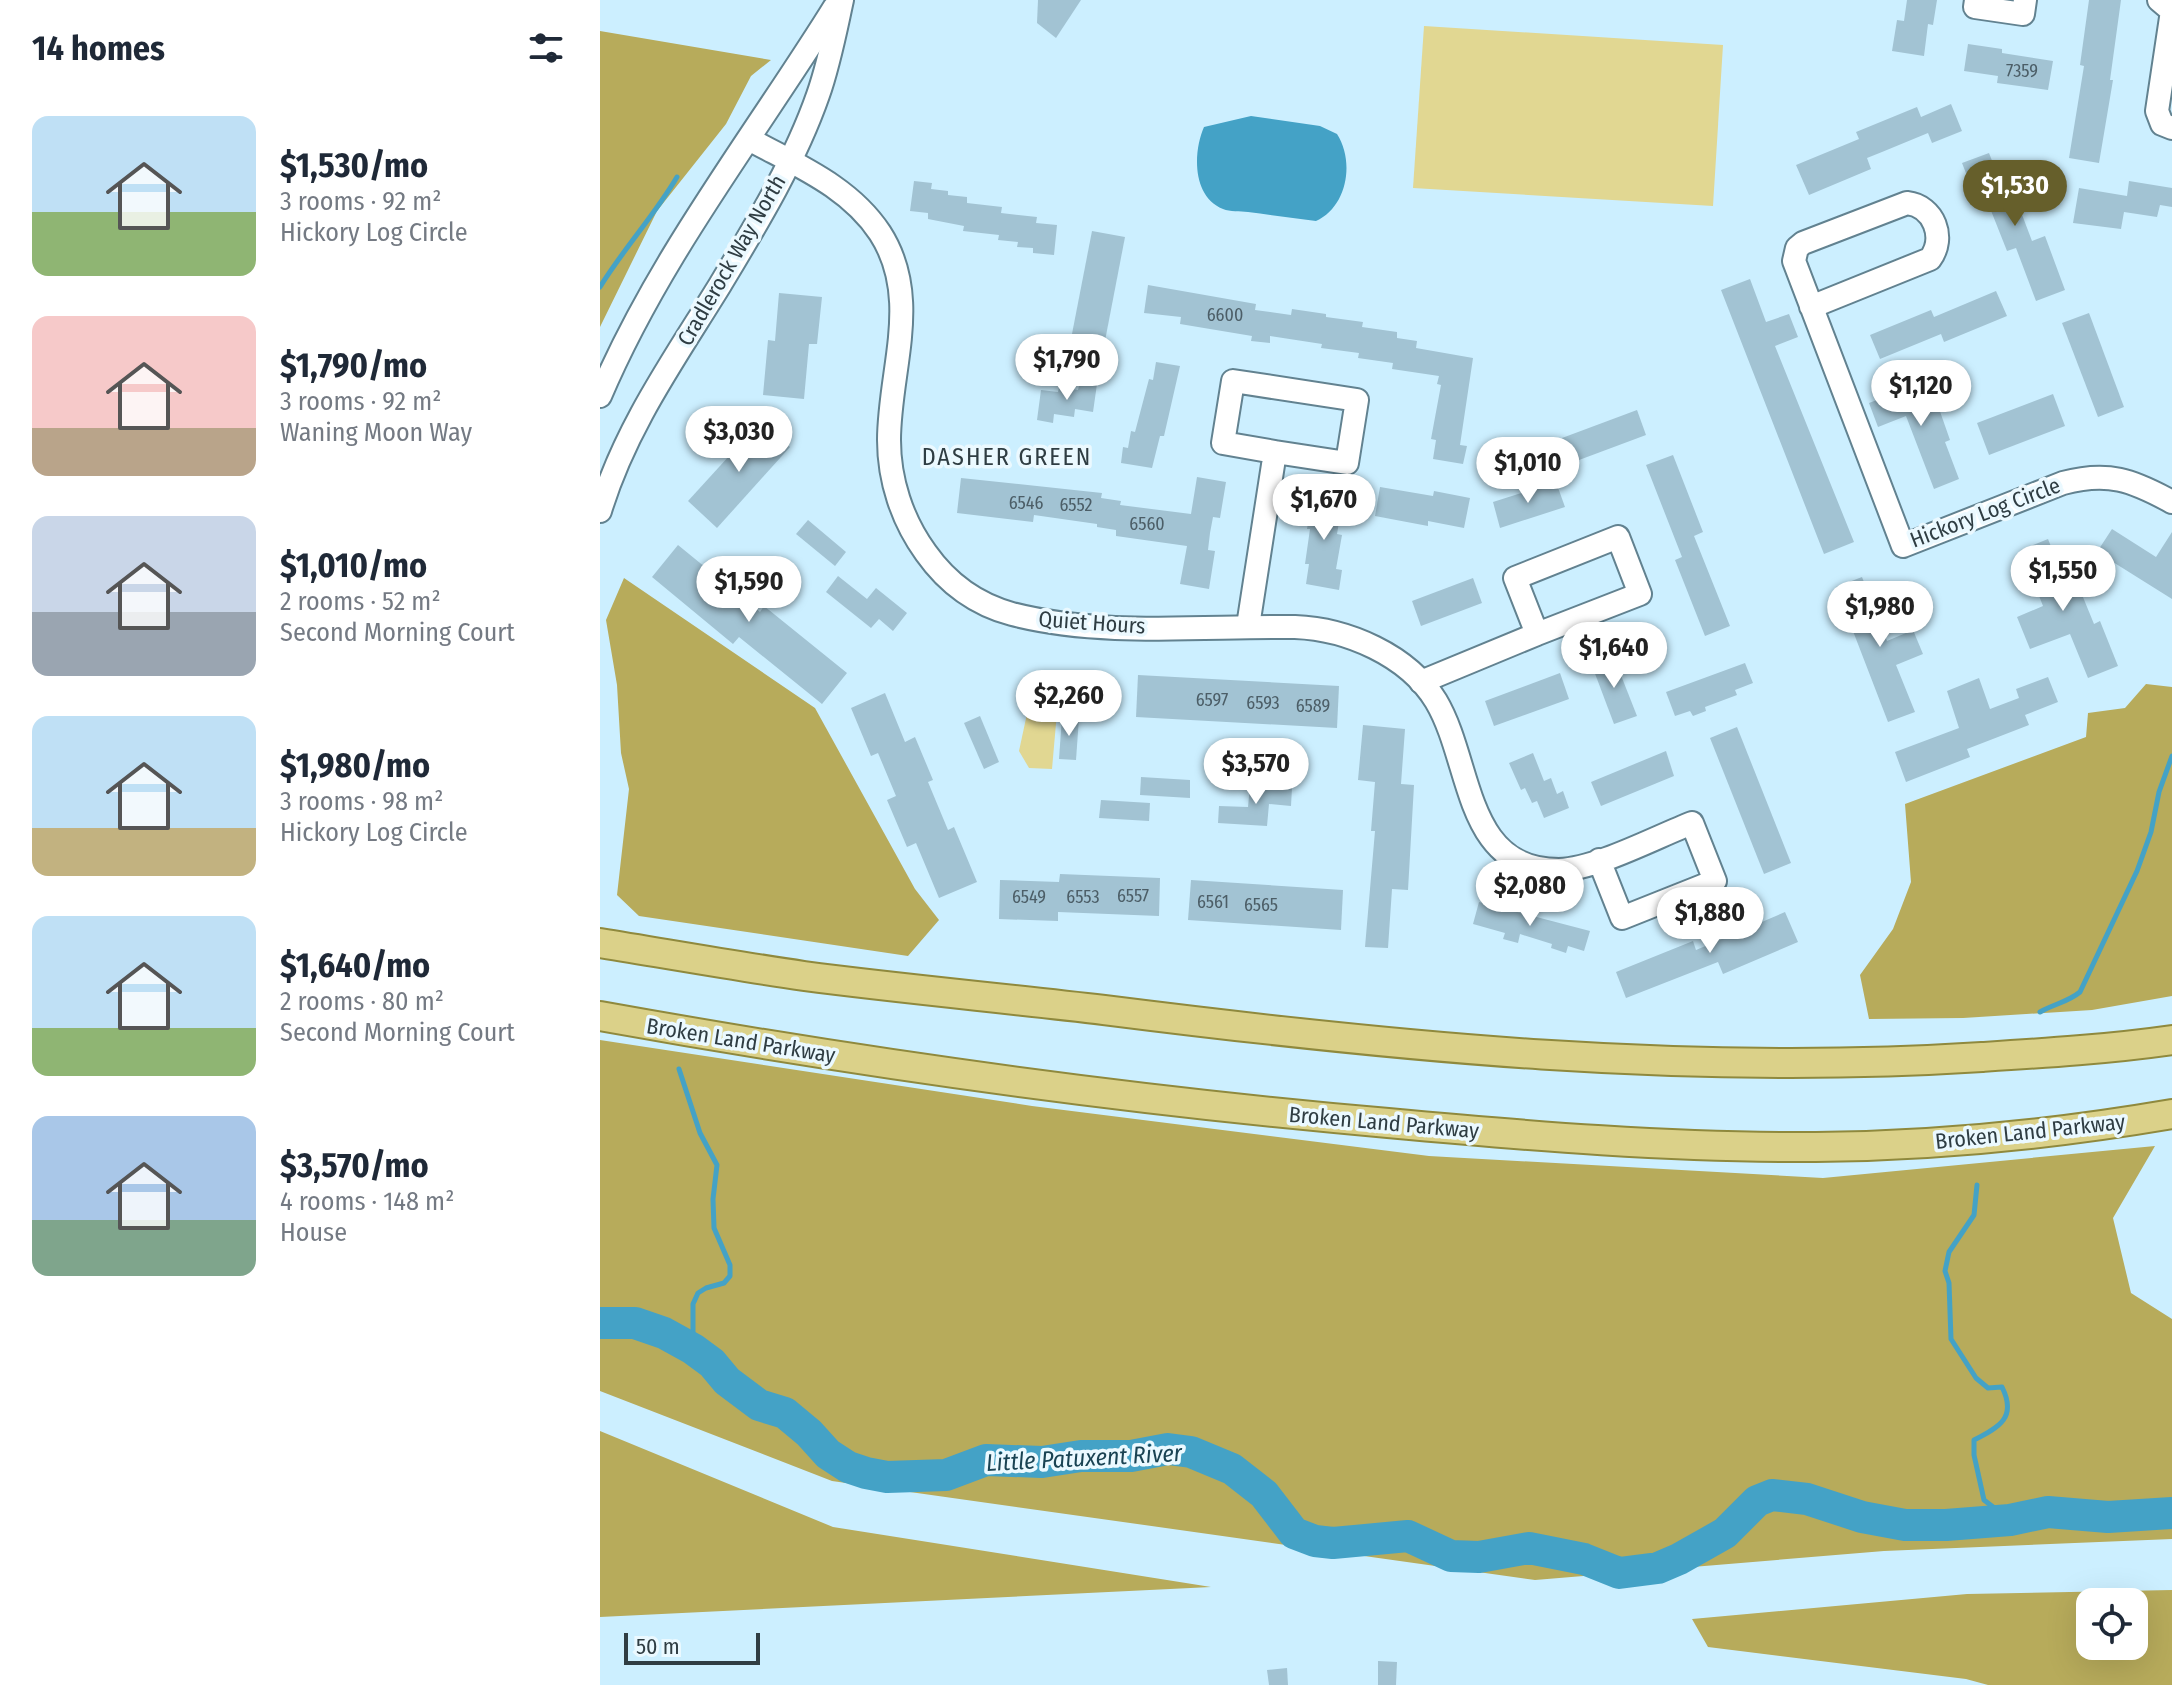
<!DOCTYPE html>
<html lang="en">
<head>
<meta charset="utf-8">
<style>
  :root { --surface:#fff; --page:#f6f6f7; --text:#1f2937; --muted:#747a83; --accent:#665f2b }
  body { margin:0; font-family:"Fira Sans Condensed",sans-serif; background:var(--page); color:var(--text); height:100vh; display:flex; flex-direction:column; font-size:30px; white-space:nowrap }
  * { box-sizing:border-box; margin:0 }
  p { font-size:26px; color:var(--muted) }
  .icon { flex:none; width:44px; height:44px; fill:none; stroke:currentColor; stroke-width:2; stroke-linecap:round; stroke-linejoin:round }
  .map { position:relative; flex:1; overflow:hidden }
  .details { display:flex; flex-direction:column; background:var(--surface); width:600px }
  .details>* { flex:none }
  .tools { position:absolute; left:1476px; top:1588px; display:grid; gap:16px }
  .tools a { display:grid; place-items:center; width:72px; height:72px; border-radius:16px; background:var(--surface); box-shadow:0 8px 32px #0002; font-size:40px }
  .scale { position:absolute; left:24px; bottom:20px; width:136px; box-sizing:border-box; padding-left:8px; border:4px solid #2f3d43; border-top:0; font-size:22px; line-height:28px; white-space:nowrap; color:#2f3d43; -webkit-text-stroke:6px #ebf9ff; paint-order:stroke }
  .price { position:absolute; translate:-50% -68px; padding:0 18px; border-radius:28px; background:#fff; color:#222; font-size:26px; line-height:52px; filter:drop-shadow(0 2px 4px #0008) }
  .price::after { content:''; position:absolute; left:50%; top:48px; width:24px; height:18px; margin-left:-12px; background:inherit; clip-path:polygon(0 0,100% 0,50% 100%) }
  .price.active { background:var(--accent); color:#fff }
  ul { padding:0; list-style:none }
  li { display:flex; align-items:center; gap:24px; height:200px; padding:0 32px }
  li span { display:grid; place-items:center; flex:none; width:224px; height:160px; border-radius:16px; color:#555 }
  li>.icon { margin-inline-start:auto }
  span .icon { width:96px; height:96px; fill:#fffc; stroke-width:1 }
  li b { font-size:34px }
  h2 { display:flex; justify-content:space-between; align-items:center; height:96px; padding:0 32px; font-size:34px }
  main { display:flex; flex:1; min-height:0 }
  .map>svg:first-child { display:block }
  .green { fill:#e1d792 }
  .forest { fill:#b7ab5b; fill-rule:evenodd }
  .water { fill:#44a2c6 }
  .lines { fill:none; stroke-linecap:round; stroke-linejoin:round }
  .stream { stroke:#44a2c6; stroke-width:5 }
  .river { stroke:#44a2c6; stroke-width:32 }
  .building { fill:#a2c3d3 }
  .minor-casing { stroke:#628290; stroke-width:26 }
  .major-casing { stroke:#8f893d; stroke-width:32 }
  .minor { stroke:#fff; stroke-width:22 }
  .major { stroke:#dbd189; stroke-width:28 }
  .labels { text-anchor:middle; stroke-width:7; stroke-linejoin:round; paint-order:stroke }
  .number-label { font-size:18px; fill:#4c5e67 }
  .street-label { font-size:22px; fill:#2f3d43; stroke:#ebf9ff }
  .neighbourhood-label { font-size:24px; letter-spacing:2px; fill:#2f3d43; stroke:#ebf9ff }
  .water-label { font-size:24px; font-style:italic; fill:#1a4353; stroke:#ebf9ff }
</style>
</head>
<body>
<main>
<section class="details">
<h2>14 homes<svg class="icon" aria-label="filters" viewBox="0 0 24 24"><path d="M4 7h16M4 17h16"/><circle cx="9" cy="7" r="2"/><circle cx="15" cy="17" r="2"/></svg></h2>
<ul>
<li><span style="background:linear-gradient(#bfe0f5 60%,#8fb573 0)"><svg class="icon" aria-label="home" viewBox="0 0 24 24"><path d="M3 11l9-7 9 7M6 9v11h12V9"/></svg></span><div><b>$1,530/mo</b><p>3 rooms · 92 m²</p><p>Hickory Log Circle</p></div></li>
<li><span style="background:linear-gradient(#f6c9c9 70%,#b9a48a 0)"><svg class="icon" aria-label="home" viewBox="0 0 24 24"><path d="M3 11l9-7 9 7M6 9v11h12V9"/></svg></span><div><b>$1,790/mo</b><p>3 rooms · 92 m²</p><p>Waning Moon Way</p></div></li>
<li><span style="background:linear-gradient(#c9d6e8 60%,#9aa5b1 0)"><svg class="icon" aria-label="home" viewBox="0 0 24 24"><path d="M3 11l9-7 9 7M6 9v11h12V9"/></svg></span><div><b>$1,010/mo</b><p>2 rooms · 52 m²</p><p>Second Morning Court</p></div></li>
<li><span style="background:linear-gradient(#bfe0f5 70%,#c2b280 0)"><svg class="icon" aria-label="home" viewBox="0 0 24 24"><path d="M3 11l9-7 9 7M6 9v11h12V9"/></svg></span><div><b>$1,980/mo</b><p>3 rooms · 98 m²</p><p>Hickory Log Circle</p></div></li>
<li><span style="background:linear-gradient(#bfe0f5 70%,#8fb573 0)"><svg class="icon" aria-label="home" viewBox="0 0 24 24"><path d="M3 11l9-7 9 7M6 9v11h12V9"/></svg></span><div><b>$1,640/mo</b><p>2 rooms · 80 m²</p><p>Second Morning Court</p></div></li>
<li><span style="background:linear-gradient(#a9c7e8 65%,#7fa58c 0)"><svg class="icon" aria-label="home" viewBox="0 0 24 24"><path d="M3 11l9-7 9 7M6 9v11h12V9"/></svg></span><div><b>$3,570/mo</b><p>4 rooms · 148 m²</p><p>House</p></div></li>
</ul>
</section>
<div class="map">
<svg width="1572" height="1685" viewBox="0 0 1572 1685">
  <rect width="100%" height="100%" fill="#ccefff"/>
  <g class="green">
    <polygon points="824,26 1123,45 1113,206 813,188"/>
    <polygon points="428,709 457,712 452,769 429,768 419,751"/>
  </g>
  <g class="forest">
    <polygon points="0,31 171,60 151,76 126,124 57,211 0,327"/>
    <polygon points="24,578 215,708 315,889 339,920 308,956 39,916 17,895 29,789 21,753 17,685 6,620"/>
    <polygon points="1546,684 1572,687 1572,996 1492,1010 1363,1018 1269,1019 1260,975 1293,929 1311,882 1305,804 1486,737 1488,713 1525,708"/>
    <polygon points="0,1040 432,1106 829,1156 1223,1178 1555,1146 1513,1218 1531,1293 1572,1319 1572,1539 1284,1551 935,1580 232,1481 0,1391"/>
    <polygon points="0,1431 233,1527 611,1587 0,1617"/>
    <path d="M1572,1590V1685H1388L1366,1679L1108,1647L1092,1619L1367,1594ZM1490,1602H1534V1646H1490Z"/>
  </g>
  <path class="water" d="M651,116L720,126L737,134C755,162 747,207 716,221C693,218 671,215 648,212C640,211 630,212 623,209C592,197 593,152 604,127Z"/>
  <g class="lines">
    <g class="stream">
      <path d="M0,287C24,248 54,216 77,177"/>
      <path d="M1440,1012C1454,1004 1468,1002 1480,992L1537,871L1551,832L1559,792L1572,756"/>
      <polyline points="79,1069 100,1133 117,1165 113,1199 114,1228 130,1265 130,1276 124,1283 106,1288 98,1293 93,1304 93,1349"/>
      <path d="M1377,1185L1374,1215L1349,1252L1345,1271L1349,1283L1351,1339L1376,1378L1388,1388L1402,1387C1417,1417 1400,1427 1374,1440V1455L1384,1500L1410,1520"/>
    </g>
    <polyline class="river" points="0,1323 35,1323 64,1333 93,1349 112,1363 127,1381 159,1405 185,1413 209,1433 228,1454 248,1467 266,1473 287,1477 346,1475 386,1460 442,1462 481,1456 531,1456 568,1449 591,1452 632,1469 664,1494 694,1533 715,1541 733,1543 808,1536 851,1556 879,1557 929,1548 984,1559 1019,1573 1058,1568 1079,1559 1125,1533 1157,1501 1172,1495 1207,1499 1262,1517 1305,1525 1346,1525 1410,1520 1448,1512 1508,1517 1572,1513"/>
  </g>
  <g class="building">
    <polygon points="438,0 481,0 456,38 437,23"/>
    <polygon points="1307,0 1337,0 1333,25 1328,24 1324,56 1292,51 1297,20 1304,21"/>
    <polygon points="1489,0 1521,0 1510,80 1513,80 1499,163 1469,158 1484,66 1480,65"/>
    <polygon points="1368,44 1402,49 1402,53 1453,61 1448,90 1397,83 1398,76 1364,71"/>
    <polygon points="1351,104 1362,131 1332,143 1328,133 1282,152 1267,158 1271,169 1209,195 1196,165 1259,139 1256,132 1317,107 1321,117"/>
    <polygon points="1389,153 1402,186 1410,183 1432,241 1445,236 1465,290 1436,301 1416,248 1407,251 1384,193 1375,196 1362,163"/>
    <polygon points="314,181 332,183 331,189 348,191 348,195 367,197 367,203 402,207 401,213 437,217 436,223 457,225 454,255 433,253 433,248 417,247 418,242 398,240 399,235 363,231 364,226 328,219 328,213 310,211"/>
    <polygon points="1529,181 1572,188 1572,207 1560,205 1557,217 1524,212 1521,229 1473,223 1479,188 1527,196"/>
    <polygon points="492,231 525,237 504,346 471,339"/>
    <polygon points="1150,279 1166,322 1189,314 1198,337 1175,346 1254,542 1224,554 1121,290"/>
    <polygon points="548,285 656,304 655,310 691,315 692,309 726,314 726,317 763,322 762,327 797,332 797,338 817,341 816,348 873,358 860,445 867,446 863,464 833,459 836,440 831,439 841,385 837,384 839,376 792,369 793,363 758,358 759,353 721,348 722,344 670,336 670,343 651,341 652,336 580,324 581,317 544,313"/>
    <polygon points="1396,291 1407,316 1344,342 1341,334 1280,359 1270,335 1331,310 1334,317"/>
    <polygon points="179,293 222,297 217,344 209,344 204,399 163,395 168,340 175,341"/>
    <polygon points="1489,313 1524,407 1498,417 1462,323"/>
    <polygon points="556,362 580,366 564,436 560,436 552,468 521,463 523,447 528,448 531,431 535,432 549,379 553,380"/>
    <polygon points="1329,380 1350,440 1345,442 1359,479 1334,489 1306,416 1278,427 1269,403"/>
    <polygon points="480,381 497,384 493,412 475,409 474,417 454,414 453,423 437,420 441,390 458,392 459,387 478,390"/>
    <polygon points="1453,394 1465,426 1389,455 1377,423"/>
    <polygon points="1037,410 1046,435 971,463 962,438"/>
    <polygon points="161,421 190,447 117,528 88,501"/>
    <polygon points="1073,455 1103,532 1094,536 1130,626 1105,636 1075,560 1082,557 1046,465"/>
    <polygon points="597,477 626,482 620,518 613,517 610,533 608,550 615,551 609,589 580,584 587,546 516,536 516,530 497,527 497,524 434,515 433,522 357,513 361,478 502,493 501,498 521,501 520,505 591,514"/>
    <polygon points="956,482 965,507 900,528 893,502"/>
    <polygon points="780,487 833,496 834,491 870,498 864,528 828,521 828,526 775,516"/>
    <polygon points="713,494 743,499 737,534 742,535 736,569 742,570 739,590 706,584 709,564 705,564 710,529 707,529"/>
    <polygon points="208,520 246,552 235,566 196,534"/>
    <polygon points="1512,529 1556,557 1572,532 1572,599 1497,552"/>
    <polygon points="1448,539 1466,584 1476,580 1494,624 1500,621 1518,666 1488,678 1470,634 1430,649 1417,617 1443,606 1421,550"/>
    <polygon points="78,545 160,612 164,606 247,673 222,704 139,637 133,644 52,577"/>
    <polygon points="238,576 267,599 276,588 307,613 293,631 279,619 271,628 226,592"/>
    <polygon points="1262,577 1287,641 1313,630 1323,654 1296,665 1315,712 1288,722 1236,587"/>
    <polygon points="873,578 882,603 821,626 812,601"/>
    <polygon points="1013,655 1037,716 1014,724 991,663"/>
    <polygon points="1145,663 1153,683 1135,690 1137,695 1105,707 1106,711 1093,716 1090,711 1075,716 1066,692"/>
    <polygon points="960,673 969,699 894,726 885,701"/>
    <polygon points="538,675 739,686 737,728 536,717"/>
    <polygon points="1448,677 1458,702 1425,715 1429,725 1367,749 1370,757 1306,782 1295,752 1359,728 1347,691 1379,678 1390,709 1419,698 1416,689"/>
    <polygon points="285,693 305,742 315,737 333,780 328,782 348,830 354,827 377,882 339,898 316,843 307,847 287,800 296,796 278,753 271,756 251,708"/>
    <polygon points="380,716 399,762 384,769 364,723"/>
    <polygon points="462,717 479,718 476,760 459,759"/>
    <polygon points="763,725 805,729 801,784 814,785 808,890 792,889 788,948 765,947 775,831 771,831 775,782 758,780"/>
    <polygon points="1137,727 1191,863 1164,874 1110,738"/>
    <polygon points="1066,751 1074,776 1001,806 991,782"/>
    <polygon points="933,753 944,781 951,778 957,794 963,791 969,808 944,818 937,801 932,803 925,788 921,790 909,763"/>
    <polygon points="541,777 590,780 590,798 540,795"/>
    <polygon points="650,785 692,788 691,806 669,804 667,826 618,823 619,806 648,807"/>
    <polygon points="501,800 550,803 549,821 499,818"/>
    <polygon points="460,874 560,878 559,916 458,912 458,921 399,919 400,880 459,882"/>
    <polygon points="591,880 743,890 741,930 588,920"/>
    <polygon points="879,902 990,931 984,951 968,946 966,953 951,948 952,944 920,934 918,943 903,939 905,933 873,924"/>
    <polygon points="1185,912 1198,942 1123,974 1118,962 1026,998 1016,972 1093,941 1096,950"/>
    <polygon points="778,1661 797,1662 796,1685 778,1685"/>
    <polygon points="687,1668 688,1685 669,1685 667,1670"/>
  </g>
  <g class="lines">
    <defs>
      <g id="minor">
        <polyline points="1376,0 1375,7 1423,14 1425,0"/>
        <polyline points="1559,0 1572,11 1557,111 1562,124 1572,128"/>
        <path d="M149,139C196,165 249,186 280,233C322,298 289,370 289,440C289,480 302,520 326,553C348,584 375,604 412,614C501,637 603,626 695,627C747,629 808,655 836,701C873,763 863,870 959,870C996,869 1056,837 1092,823L1115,881L1022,918L999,860"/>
        <path d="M1211,307L1330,259C1346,238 1334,206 1307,203L1203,243L1197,248L1194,261L1303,546L1463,483C1508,471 1532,480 1572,502"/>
        <path d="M0,396C59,257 155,135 234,8"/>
        <path d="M0,511C25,428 75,358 120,285C156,225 195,161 218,95C229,64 235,32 242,0"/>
        <polyline points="648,626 675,452 747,463 757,400 633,381 623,443 675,452"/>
        <polyline points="821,682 937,634 915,578 1018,537 1040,594 937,634"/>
      </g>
      <g id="major">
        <path d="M0,943C68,954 136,966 204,976C303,989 404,998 504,1010C796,1047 1087,1076 1382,1057C1445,1053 1509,1049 1572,1040"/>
        <path d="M0,1016C261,1063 524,1100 788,1123C930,1136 1073,1148 1216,1147C1335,1146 1455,1134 1572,1114"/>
      </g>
    </defs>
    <use href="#minor" class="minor-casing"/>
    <use href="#major" class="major-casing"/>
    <use href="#minor" class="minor"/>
    <use href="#major" class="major"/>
  </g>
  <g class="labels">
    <g class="number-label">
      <text x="1422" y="77">7359</text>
      <text x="625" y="321">6600</text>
      <text x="426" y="509">6546</text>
      <text x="476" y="511">6552</text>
      <text x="547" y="530">6560</text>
      <text x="612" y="706">6597</text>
      <text x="663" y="709">6593</text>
      <text x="713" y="712">6589</text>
      <text x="533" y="902">6557</text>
      <text x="429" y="903">6549</text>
      <text x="483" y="903">6553</text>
      <text x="613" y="908">6561</text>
      <text x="661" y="911">6565</text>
    </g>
    <g class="street-label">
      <text transform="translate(131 260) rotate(-60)" y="8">Cradlerock Way North</text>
      <text transform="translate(1385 512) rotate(-21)" y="8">Hickory Log Circle</text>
      <text transform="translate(492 622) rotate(4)" y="8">Quiet Hours</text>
      <text transform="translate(141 1040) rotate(9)" y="8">Broken Land Parkway</text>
      <text transform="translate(784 1122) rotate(5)" y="8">Broken Land Parkway</text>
      <text transform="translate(1430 1131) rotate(-6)" y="8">Broken Land Parkway</text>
    </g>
    <g class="neighbourhood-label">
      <text x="407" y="465">DASHER GREEN</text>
    </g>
    <g class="water-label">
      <text transform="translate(484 1458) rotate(-3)" y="8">Little Patuxent River</text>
    </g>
  </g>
</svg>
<div class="tools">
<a><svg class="icon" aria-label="locate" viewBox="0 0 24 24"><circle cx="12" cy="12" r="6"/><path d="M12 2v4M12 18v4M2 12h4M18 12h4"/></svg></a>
</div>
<div class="scale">50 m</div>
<b class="price active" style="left:1415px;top:228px">$1,530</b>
<b class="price" style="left:467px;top:402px">$1,790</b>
<b class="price" style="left:1321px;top:428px">$1,120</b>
<b class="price" style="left:139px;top:474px">$3,030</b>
<b class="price" style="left:928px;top:505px">$1,010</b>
<b class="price" style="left:724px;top:542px">$1,670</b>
<b class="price" style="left:1463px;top:613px">$1,550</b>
<b class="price" style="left:149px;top:624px">$1,590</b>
<b class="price" style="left:1280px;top:649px">$1,980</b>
<b class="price" style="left:1014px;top:690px">$1,640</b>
<b class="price" style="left:469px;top:738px">$2,260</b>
<b class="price" style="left:656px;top:806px">$3,570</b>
<b class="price" style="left:930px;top:928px">$2,080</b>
<b class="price" style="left:1110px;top:955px">$1,880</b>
</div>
</main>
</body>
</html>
